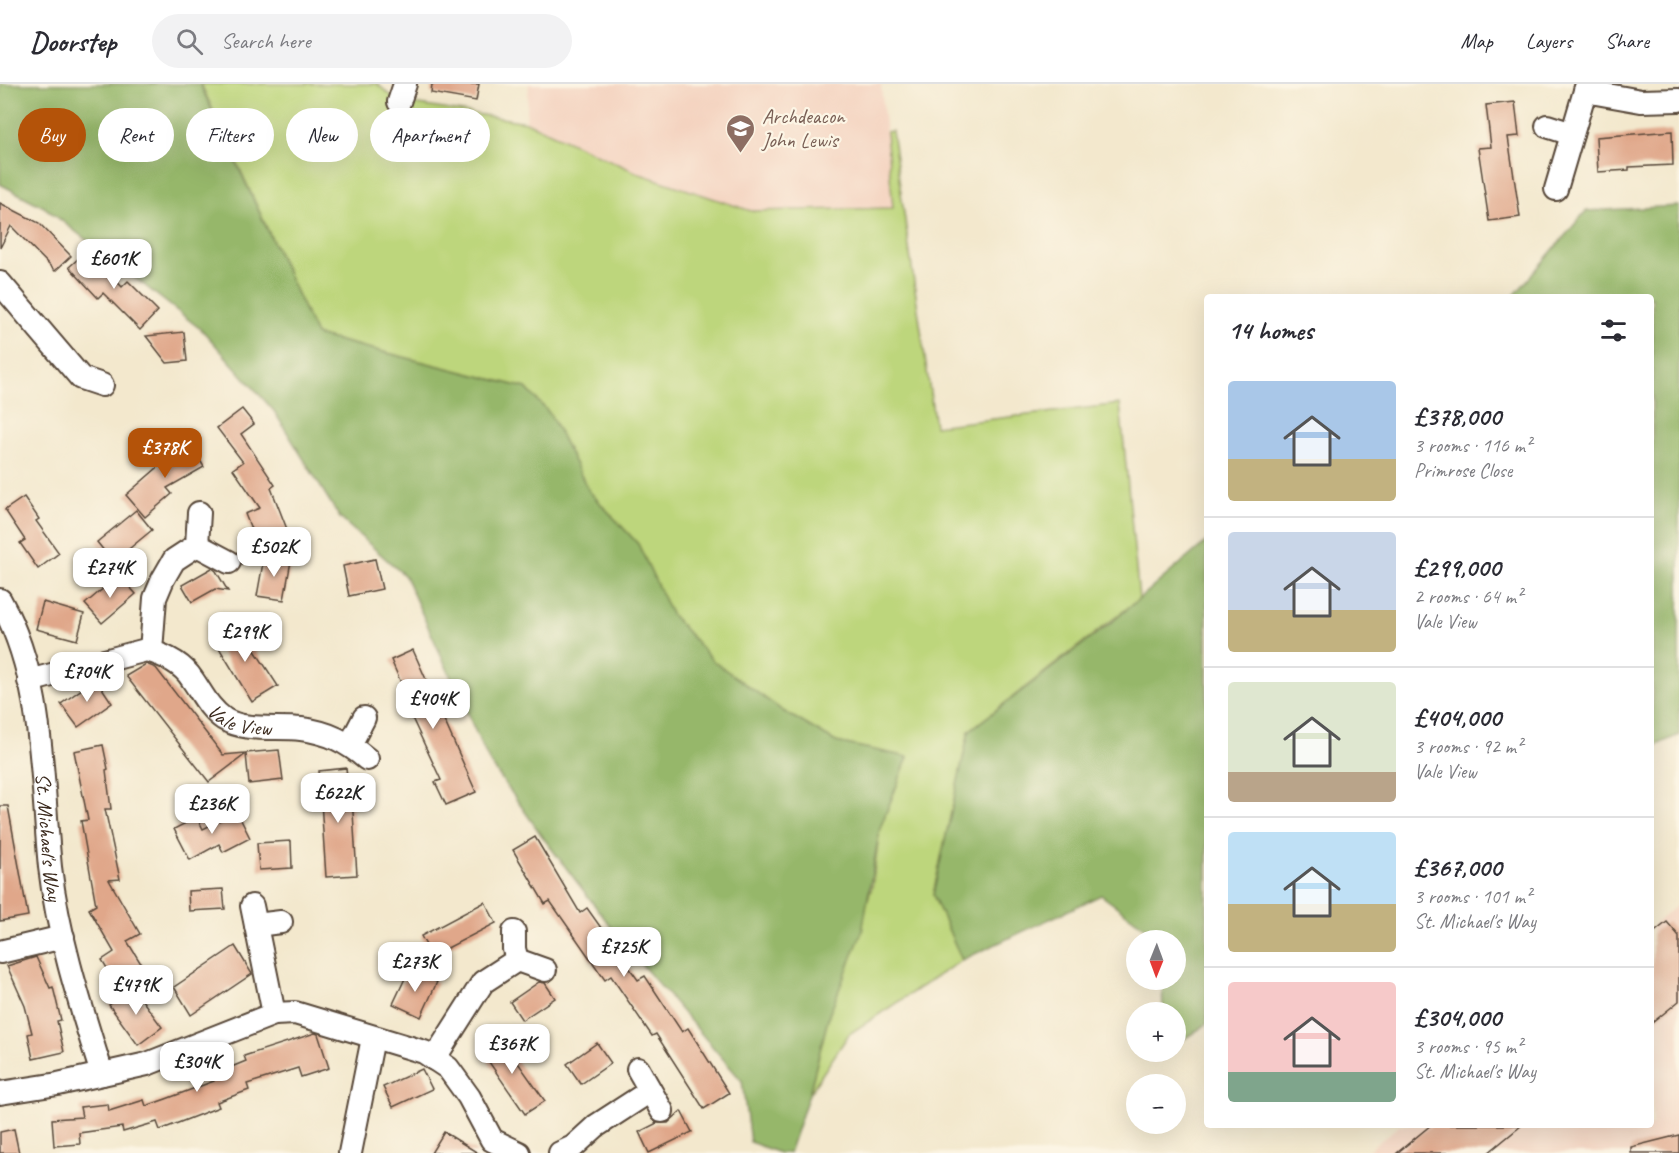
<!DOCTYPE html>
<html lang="en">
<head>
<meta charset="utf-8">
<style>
  :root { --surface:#fff; --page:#f2f2f3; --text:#2b2b33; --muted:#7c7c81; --line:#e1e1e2; --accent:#b45309 }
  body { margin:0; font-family:Caveat,sans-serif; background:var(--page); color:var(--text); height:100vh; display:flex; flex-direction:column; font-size:22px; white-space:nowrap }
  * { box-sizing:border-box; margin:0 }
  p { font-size:20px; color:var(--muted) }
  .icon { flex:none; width:33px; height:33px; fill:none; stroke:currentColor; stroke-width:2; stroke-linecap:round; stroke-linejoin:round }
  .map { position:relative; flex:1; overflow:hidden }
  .sheet { position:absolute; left:1204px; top:210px; width:450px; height:834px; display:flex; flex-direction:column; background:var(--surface); border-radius:6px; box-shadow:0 6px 24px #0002 }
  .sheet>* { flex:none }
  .hud { position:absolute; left:18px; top:24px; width:570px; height:54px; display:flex; gap:12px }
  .needle { width:39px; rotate:181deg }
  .buttons { position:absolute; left:1126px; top:846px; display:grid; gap:12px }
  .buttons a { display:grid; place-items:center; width:60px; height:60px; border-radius:50%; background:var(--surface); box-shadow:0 6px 24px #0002; font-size:30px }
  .price { position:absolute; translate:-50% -51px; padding:0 14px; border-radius:12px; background:#fff; color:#222; font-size:20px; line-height:39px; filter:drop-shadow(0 2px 3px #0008) }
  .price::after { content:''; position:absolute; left:50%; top:36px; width:18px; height:14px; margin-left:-9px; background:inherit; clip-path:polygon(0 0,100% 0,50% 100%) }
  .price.on { background:var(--accent); color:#fff }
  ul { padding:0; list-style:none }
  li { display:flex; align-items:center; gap:18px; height:150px; padding:0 24px }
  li+li { border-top:2px solid var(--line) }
  li span { display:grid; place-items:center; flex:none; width:168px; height:120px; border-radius:6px; color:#555 }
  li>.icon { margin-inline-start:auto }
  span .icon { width:72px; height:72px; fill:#fffc; stroke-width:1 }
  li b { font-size:26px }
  h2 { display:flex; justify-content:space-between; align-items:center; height:72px; padding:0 24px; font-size:26px }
  .chip { padding:0 21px; border-radius:27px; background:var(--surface); box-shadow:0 6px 24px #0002; font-size:21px; line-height:54px }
  .chip.on { background:var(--accent); color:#fff }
  header { display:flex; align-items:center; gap:36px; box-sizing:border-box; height:84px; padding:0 30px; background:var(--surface); border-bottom:2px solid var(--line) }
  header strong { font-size:28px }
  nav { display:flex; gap:33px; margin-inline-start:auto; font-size:21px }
  .search { width:420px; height:54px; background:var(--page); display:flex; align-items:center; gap:15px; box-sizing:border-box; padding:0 21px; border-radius:33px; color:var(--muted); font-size:22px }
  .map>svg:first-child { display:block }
  .built { fill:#f4d3c0 }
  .green { fill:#bdd67b; stroke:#7c804c; stroke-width:1.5 }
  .forest { fill:#96b76b; stroke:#687044; stroke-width:1.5 }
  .building { fill:#e0a78a }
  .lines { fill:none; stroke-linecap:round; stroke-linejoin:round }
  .minor-casing { stroke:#574638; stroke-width:26 }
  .minor { stroke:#fff; stroke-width:22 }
  .labels { text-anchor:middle; stroke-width:4.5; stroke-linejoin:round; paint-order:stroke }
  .education-label { font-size:21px; fill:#785e54; stroke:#fcf5e5; text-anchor:start }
  .street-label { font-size:21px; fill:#3b2a1e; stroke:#fcf5e5 }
</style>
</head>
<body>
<header>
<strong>Doorstep</strong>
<div class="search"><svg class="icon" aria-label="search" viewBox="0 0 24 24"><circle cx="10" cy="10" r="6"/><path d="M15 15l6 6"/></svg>Search here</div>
<nav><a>Map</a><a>Layers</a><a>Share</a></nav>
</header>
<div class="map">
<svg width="1679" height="1069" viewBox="0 0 1679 1069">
  <rect width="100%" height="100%" fill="#fcf5e5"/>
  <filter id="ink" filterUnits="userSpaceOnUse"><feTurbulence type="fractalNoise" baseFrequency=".0167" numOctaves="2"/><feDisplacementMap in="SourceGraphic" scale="12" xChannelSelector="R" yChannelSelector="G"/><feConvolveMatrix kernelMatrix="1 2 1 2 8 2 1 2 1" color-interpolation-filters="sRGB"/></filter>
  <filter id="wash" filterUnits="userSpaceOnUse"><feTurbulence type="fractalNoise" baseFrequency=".008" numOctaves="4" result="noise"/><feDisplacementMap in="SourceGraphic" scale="24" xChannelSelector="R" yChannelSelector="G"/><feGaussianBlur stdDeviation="1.35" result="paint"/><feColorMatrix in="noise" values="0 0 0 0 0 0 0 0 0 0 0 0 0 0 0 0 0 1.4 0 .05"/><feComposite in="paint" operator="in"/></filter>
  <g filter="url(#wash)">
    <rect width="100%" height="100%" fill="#f3e8cd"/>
    <g class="built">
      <polygon points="529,0 881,0 893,124 751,127 640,90 526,38"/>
      <polygon points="1679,820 1679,1069 1365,1069 1400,1041 1652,1041 1652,842"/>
    </g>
    <polygon class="green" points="201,0 377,0 399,18 526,38 640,90 751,127 893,124 886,48 892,47 935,342 1120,320 1139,515 969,647 933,811 962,876 849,950 809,1010 829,931 872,803 880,744 908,673 836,658 783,627 713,577 671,530 638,460 589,407 550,330 526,304 316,251"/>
    <g class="forest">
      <polygon points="0,0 200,0 316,251 526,304 550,330 589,407 638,460 671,530 713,577 783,627 836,658 908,673 880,744 862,848 829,931 809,1010 789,1069 779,1069 750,1058 742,997 624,860 545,756 489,677 405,492 340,434 274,327 203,247 44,123 0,100"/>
      <polygon points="1679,122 1679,651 1652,663 1652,213 1513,213 1586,127"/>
      <polygon points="1207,457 1207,940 1176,960 1176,928 1163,928 1162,896 1176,896 1176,856 1153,856 1151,848 1101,811 962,876 933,811 969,647 1112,538"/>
    </g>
    <g id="blocks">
      <g class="building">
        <polygon points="432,0 479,0 476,17 431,9"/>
        <polygon points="1515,18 1519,52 1508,53 1520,133 1489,137 1478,64 1491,63 1486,21"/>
        <polygon points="1672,47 1673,81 1629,83 1629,86 1598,88 1596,53"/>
        <polygon points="0,119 39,139 71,172 55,187 11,142 0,164"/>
        <polygon points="88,166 122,203 128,197 158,227 140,246 103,209 98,214 69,183"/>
        <polygon points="184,248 187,277 167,279 146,252"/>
        <polygon points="242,325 254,340 241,350 275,401 271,404 290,453 259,465 245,430 260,424 233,385 243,378 217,344"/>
        <polygon points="190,359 204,383 167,404 172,410 145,433 126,411 165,377 163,374"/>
        <polygon points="24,413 39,435 36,437 59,469 38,485 20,459 25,456 5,426"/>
        <polygon points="136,426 152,446 113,478 97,458"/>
        <polygon points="264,473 291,477 284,516 257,512"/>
        <polygon points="375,475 382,505 349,512 343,482"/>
        <polygon points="212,484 216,487 228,507 215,505 192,518 182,501"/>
        <polygon points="119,491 136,510 102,539 85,520"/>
        <polygon points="43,518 84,530 77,556 36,545"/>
        <polygon points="237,539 278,602 252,618 213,554"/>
        <polygon points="413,566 476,708 446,721 435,698 441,696 412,634 402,610 405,608 391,576"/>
        <polygon points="146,580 156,584 223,671 279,666 283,696 249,700 246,670 209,698 126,592"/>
        <polygon points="96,595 112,619 78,643 61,620"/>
        <polygon points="103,661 108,685 106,686 111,725 105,725 120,795 109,796 140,850 127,857 148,891 121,907 102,876 114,868 89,825 96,821 81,737 88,736 74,667"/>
        <polygon points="346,684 349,713 352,713 357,791 326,793 319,687"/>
        <polygon points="0,722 8,722 28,832 0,837"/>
        <polygon points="237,728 250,754 223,768 219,760 190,776 174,745 197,733 203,745"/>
        <polygon points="535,753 580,829 587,824 638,896 645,892 682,948 688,944 729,1009 704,1025 656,950 652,952 611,892 605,896 550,817 545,820 513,766"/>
        <polygon points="291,757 292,784 259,786 257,759"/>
        <polygon points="223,805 225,825 189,827 188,807"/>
        <polygon points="485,818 496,839 432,872 421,852"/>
        <polygon points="1667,838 1679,852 1679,917 1652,939 1652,850"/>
        <polygon points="235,862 252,890 191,931 174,903"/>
        <polygon points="36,873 50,904 53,903 61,936 57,937 64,968 33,975 28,950 32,949 25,922 7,882"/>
        <polygon points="409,886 437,898 421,933 393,920"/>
        <polygon points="539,898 545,899 555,914 522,936 510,918"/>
        <polygon points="133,904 162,943 138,961 109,921"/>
        <polygon points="315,949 318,950 329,984 301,993 298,984 247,1000 249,1006 217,1018 219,1023 160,1046 157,1038 123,1048 122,1043 79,1049 80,1060 54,1062 52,1035 82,1033 80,1023 108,1020 109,1027 144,1016 146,1022 166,1015 214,997 212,991 246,977 244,972"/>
        <polygon points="499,952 545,1017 525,1030 480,965"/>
        <polygon points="597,959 611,979 581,1000 567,980"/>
        <polygon points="422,985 432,1005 393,1023 383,1003"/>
        <polygon points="681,1027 692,1048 649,1069 639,1048 657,1039 668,1039"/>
        <polygon points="1431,1041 1522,1041 1488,1069 1397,1069"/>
        <polygon points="14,1045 19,1069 0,1069 0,1048"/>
        <polygon points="444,1048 478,1069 431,1069"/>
        <polygon points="1679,1051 1679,1069 1631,1069 1631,1063"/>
      </g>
    </g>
  </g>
  <g filter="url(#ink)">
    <use href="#blocks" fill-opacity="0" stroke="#574638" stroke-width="1.5"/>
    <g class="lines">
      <defs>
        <g id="minor">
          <polyline points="1585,7 1641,17 1679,16"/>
          <polyline points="399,18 405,0"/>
          <polyline points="1547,42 1572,50"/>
          <polyline points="1556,105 1587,0"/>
          <polyline points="0,199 81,294 102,301"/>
          <polyline points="197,461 229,478"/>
          <path id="s1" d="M0,516C45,597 41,693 50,783C58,853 81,923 102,990"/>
          <polyline points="151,567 155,514 163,495 174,476 197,461 199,429"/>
          <path id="s2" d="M29,597L146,566C164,571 182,579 192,595C202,609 209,625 224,635C245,648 277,642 301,645C328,648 347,658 367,675"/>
          <polyline points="350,661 364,634"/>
          <polyline points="252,822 274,930"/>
          <polyline points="256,841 281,838"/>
          <polyline points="0,868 63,853"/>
          <polyline points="517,876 545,886"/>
          <polyline points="434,975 483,898 517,876 514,865 514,848"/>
          <polyline points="638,985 662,1027"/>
          <polyline points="0,1009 58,1000 147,980 274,930 295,929 424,968 448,984 469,1013 492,1056 519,1069"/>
          <polyline points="350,1069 373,954"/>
          <polyline points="560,1069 573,1063 596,1042 650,1007"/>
        </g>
      </defs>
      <use href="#minor" class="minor-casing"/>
      <use href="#minor" class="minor"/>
    </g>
  </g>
  <defs>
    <symbol id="school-pin" viewBox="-11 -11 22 30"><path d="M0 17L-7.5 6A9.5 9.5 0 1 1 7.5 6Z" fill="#8d6e63" stroke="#fcf5e5"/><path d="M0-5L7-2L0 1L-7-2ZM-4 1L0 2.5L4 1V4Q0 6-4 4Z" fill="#fff"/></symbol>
  </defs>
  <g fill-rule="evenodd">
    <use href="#school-pin" x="724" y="28" width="33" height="45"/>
  </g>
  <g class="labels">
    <g class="education-label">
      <text x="762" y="39">Archdeacon<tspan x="762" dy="24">John Lewis</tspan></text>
    </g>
    <g class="street-label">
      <text dy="7" stroke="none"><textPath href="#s2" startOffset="244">Vale View</textPath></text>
      <text dy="7" stroke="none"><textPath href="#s1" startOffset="244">St. Michael's Way</textPath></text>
    </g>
  </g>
</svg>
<div class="buttons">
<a><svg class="needle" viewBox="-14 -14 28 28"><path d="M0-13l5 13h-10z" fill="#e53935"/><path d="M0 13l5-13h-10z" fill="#7c7c81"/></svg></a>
<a>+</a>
<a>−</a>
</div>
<b class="price" style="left:114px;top:206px">£601K</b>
<b class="price on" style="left:165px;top:395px">£378K</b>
<b class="price" style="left:274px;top:494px">£502K</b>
<b class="price" style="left:110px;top:515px">£274K</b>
<b class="price" style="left:245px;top:579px">£299K</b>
<b class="price" style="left:87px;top:619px">£704K</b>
<b class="price" style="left:433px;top:646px">£404K</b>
<b class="price" style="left:338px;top:740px">£622K</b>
<b class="price" style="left:212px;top:751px">£236K</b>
<b class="price" style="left:624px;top:894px">£725K</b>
<b class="price" style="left:415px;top:909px">£273K</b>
<b class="price" style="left:136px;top:932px">£479K</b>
<b class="price" style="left:512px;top:991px">£367K</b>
<b class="price" style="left:197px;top:1009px">£304K</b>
<div class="hud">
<a class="chip on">Buy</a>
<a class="chip">Rent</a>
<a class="chip">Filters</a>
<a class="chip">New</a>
<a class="chip">Apartment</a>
</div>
<section class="sheet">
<h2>14 homes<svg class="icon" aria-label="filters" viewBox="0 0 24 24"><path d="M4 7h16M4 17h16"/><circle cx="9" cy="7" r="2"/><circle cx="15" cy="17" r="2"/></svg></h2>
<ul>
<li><span style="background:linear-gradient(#a9c7e8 65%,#c2b280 0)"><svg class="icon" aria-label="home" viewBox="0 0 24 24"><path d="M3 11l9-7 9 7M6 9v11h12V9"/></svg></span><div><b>£378,000</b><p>3 rooms · 116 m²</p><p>Primrose Close</p></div></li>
<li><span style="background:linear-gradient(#c9d6e8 65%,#c2b280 0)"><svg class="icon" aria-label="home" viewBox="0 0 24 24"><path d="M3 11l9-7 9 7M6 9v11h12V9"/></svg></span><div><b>£299,000</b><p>2 rooms · 64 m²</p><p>Vale View</p></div></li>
<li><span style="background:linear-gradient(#dfe7d0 75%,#b9a48a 0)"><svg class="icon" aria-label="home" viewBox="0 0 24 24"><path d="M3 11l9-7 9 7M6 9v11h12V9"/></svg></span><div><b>£404,000</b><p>3 rooms · 92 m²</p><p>Vale View</p></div></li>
<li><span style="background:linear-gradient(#bfe0f5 60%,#c2b280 0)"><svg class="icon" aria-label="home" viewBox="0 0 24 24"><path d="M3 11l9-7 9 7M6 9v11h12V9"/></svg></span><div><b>£367,000</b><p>3 rooms · 101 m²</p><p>St. Michael's Way</p></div></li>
<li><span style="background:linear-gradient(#f6c9c9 75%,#7fa58c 0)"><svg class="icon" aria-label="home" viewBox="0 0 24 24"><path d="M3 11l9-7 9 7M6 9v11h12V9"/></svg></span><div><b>£304,000</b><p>3 rooms · 95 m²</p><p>St. Michael's Way</p></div></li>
</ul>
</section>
</div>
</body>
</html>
